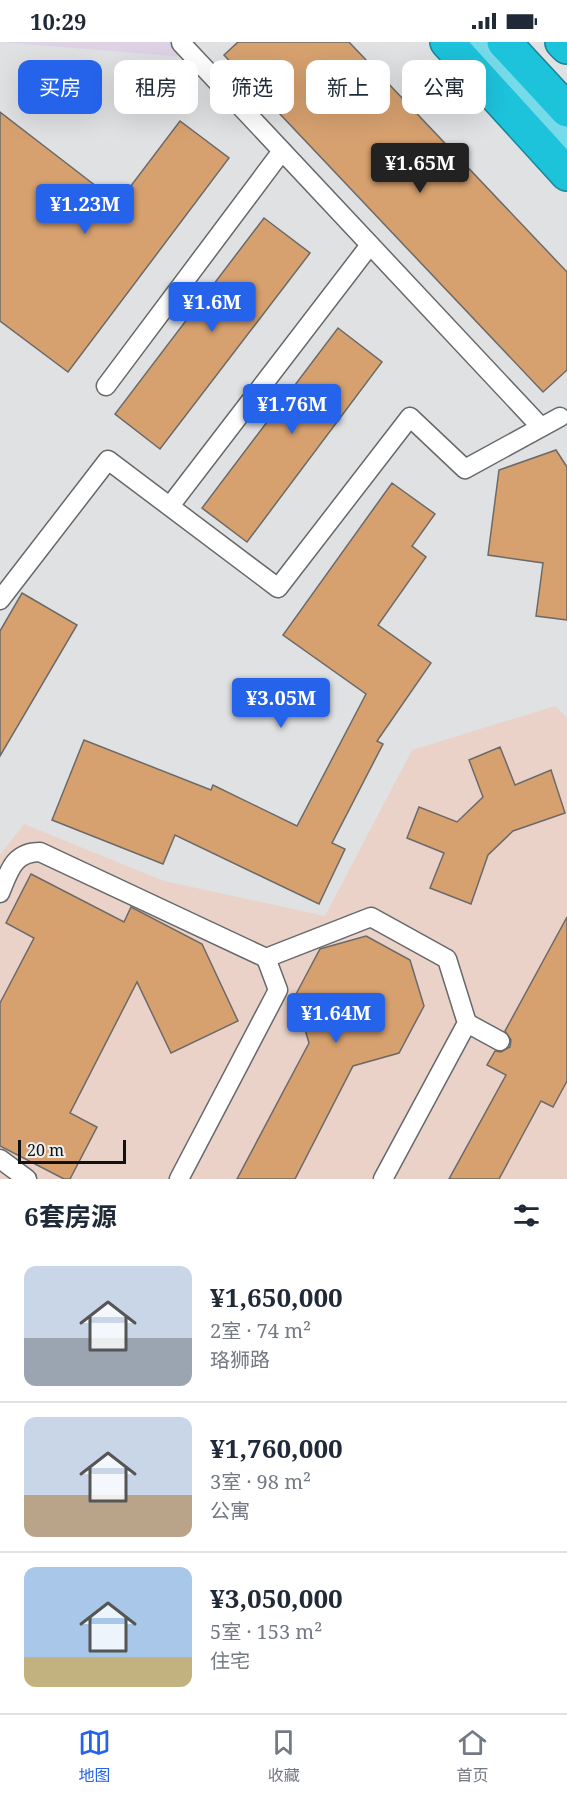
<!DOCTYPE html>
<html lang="zh">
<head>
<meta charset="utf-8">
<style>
  :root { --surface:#fff; --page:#f6f6f7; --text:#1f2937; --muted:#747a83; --line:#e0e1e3; --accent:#2563eb }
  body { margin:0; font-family:"Noto Serif","Noto Sans SC",serif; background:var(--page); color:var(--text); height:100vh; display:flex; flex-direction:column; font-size:22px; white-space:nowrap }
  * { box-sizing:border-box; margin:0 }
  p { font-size:20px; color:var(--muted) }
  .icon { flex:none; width:33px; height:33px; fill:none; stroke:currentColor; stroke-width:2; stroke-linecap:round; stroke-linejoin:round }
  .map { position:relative; height:1137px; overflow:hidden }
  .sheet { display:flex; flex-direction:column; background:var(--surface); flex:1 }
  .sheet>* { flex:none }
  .top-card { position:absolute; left:18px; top:18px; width:531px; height:54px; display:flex; gap:12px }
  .scale { position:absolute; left:18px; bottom:15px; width:108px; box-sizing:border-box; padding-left:6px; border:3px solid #111112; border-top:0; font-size:16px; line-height:21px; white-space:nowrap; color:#111112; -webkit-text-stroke:4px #edeff0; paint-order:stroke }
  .price { position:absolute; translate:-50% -51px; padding:0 14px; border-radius:6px; background:var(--accent); color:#fff; font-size:20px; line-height:39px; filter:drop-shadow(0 2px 3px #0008) }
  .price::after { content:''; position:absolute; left:50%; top:36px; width:18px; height:14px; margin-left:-9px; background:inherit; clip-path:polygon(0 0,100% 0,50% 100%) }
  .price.current { background:#222; color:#fff }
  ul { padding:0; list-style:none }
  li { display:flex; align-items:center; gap:18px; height:150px; padding:0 24px }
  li+li { border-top:2px solid var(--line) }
  li span { display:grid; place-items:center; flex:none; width:168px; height:120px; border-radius:12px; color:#555 }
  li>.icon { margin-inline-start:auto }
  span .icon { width:72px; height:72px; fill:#fffc; stroke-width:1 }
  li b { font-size:26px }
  h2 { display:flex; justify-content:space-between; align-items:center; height:72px; padding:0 24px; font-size:26px }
  .chip { padding:0 21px; border-radius:12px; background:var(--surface); box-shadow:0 6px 24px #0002; font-size:21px; line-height:54px }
  .chip.current { background:var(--accent); color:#fff }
  .status { display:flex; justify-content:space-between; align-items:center; height:42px; padding:0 30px; background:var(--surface); direction:ltr }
  .status svg { height:16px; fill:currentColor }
  .menu { display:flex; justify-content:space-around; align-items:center; height:84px; border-top:2px solid var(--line); background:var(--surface); font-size:16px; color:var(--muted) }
  .menu a { display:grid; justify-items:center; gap:3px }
  .menu .current { color:var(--accent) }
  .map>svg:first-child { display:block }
  .commercial { fill:#ded2e6 }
  .education { fill:#ead2c9 }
  .building { fill:#d7a16f; stroke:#6b6a69; stroke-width:1.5 }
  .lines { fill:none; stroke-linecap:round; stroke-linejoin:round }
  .lane-casing { stroke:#67686a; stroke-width:21 }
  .primary-casing { stroke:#198495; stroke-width:36 }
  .highway-casing { stroke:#198495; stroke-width:36 }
  .lane { stroke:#fff; stroke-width:18 }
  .primary { stroke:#77dae9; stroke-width:33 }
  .highway { stroke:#1dc2db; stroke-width:33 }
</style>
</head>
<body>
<div class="status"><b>10:29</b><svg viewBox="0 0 49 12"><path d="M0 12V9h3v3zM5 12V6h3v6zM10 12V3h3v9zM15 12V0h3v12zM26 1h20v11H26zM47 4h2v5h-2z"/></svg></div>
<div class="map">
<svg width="567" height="1137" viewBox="0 0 567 1137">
  <rect width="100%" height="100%" fill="#e0e1e3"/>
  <polygon class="commercial" points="0,0 198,0 183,15"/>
  <polygon class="education" points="555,664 567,676 567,1137 0,1137 0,813 24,782 164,839 325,874 412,708"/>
  <g class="building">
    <polygon points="238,0 349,0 567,230 567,328 543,350 224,13"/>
    <polygon points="0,70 118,161 180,79 229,116 68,330 0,279"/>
    <polygon points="264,176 310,211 160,407 115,372"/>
    <polygon points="338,286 382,320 247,500 202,466"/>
    <polygon points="556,408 567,425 567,578 536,574 543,521 488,513 499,428"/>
    <polygon points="392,441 435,472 412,504 426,515 378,583 431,621 377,699 383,702 332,801 345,807 319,862 175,793 163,822 52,778 84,698 211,748 213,743 297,784 366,652 283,593"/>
    <polygon points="22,551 77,583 0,714 0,589"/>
    <polygon points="500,705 515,743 551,728 565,771 513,789 488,813 471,862 430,846 444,811 407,796 419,765 457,780 483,755 469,718"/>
    <polygon points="31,832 124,880 131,865 202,902 238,979 171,1011 137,940 70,1071 97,1085 70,1137 64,1137 0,1104 0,961 34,896 6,881"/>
    <polygon points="567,875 567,1039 553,1065 541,1059 499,1137 449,1137 506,1033 487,1023 495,1009 501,1010 510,1005 511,998 505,989"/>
    <polygon points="366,894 410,918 424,964 399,1011 353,1024 295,1137 237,1137 309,1001 295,954 320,907"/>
  </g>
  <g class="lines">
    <defs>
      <g id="lane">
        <polyline points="181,1 540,384"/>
        <polyline points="106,344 282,109"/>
        <polyline points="170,464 370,203"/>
        <polyline points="0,558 108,418 278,546 410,375 465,427 560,375"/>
        <path d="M0,851C9,830 13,810 40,810L266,916L371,875L447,917L467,981L383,1137"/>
        <polyline points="467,981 500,999"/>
        <polyline points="0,1117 27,1137"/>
        <polyline points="179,1137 278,948 266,916"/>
      </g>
      <polyline id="primary" points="481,0 567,92"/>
      <g id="highway">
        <polyline points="447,0 567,132"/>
        <polyline points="504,0 567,68"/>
        <polyline points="562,0 567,5"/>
      </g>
    </defs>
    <use href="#lane" class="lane-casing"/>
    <use href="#primary" class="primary-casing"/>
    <use href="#highway" class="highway-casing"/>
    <use href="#lane" class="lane"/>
    <use href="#primary" class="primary"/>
    <use href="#highway" class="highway"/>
  </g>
</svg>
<div class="scale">20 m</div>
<b class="price current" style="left:420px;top:152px">¥1.65M</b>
<b class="price" style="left:85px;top:193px">¥1.23M</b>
<b class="price" style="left:212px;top:291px">¥1.6M</b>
<b class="price" style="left:292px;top:393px">¥1.76M</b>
<b class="price" style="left:281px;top:687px">¥3.05M</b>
<b class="price" style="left:336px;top:1002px">¥1.64M</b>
<div class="top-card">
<a class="chip current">买房</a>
<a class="chip">租房</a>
<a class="chip">筛选</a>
<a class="chip">新上</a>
<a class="chip">公寓</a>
</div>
</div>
<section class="sheet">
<h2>6套房源<svg class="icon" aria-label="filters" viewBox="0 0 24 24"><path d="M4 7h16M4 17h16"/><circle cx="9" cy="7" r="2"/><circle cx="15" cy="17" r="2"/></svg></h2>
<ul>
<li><span style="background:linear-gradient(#c9d6e8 60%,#9aa5b1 0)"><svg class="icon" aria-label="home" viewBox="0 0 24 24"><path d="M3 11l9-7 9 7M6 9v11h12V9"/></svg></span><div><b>¥1,650,000</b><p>2室 · 74 m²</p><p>珞狮路</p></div></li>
<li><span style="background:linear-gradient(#c9d6e8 65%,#b9a48a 0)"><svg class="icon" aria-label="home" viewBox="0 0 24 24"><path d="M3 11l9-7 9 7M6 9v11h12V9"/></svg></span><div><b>¥1,760,000</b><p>3室 · 98 m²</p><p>公寓</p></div></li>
<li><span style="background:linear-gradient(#a9c7e8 75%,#c2b280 0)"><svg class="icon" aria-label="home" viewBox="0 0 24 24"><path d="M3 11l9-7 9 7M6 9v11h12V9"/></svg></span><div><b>¥3,050,000</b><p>5室 · 153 m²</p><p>住宅</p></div></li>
</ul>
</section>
<nav class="menu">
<a class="current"><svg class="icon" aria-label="map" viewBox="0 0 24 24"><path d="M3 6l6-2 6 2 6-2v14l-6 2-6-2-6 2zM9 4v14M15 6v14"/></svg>地图</a>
<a><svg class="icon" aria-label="saved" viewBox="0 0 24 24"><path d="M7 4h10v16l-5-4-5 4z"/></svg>收藏</a>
<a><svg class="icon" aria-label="home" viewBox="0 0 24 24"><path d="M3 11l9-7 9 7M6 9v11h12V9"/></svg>首页</a>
</nav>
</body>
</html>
